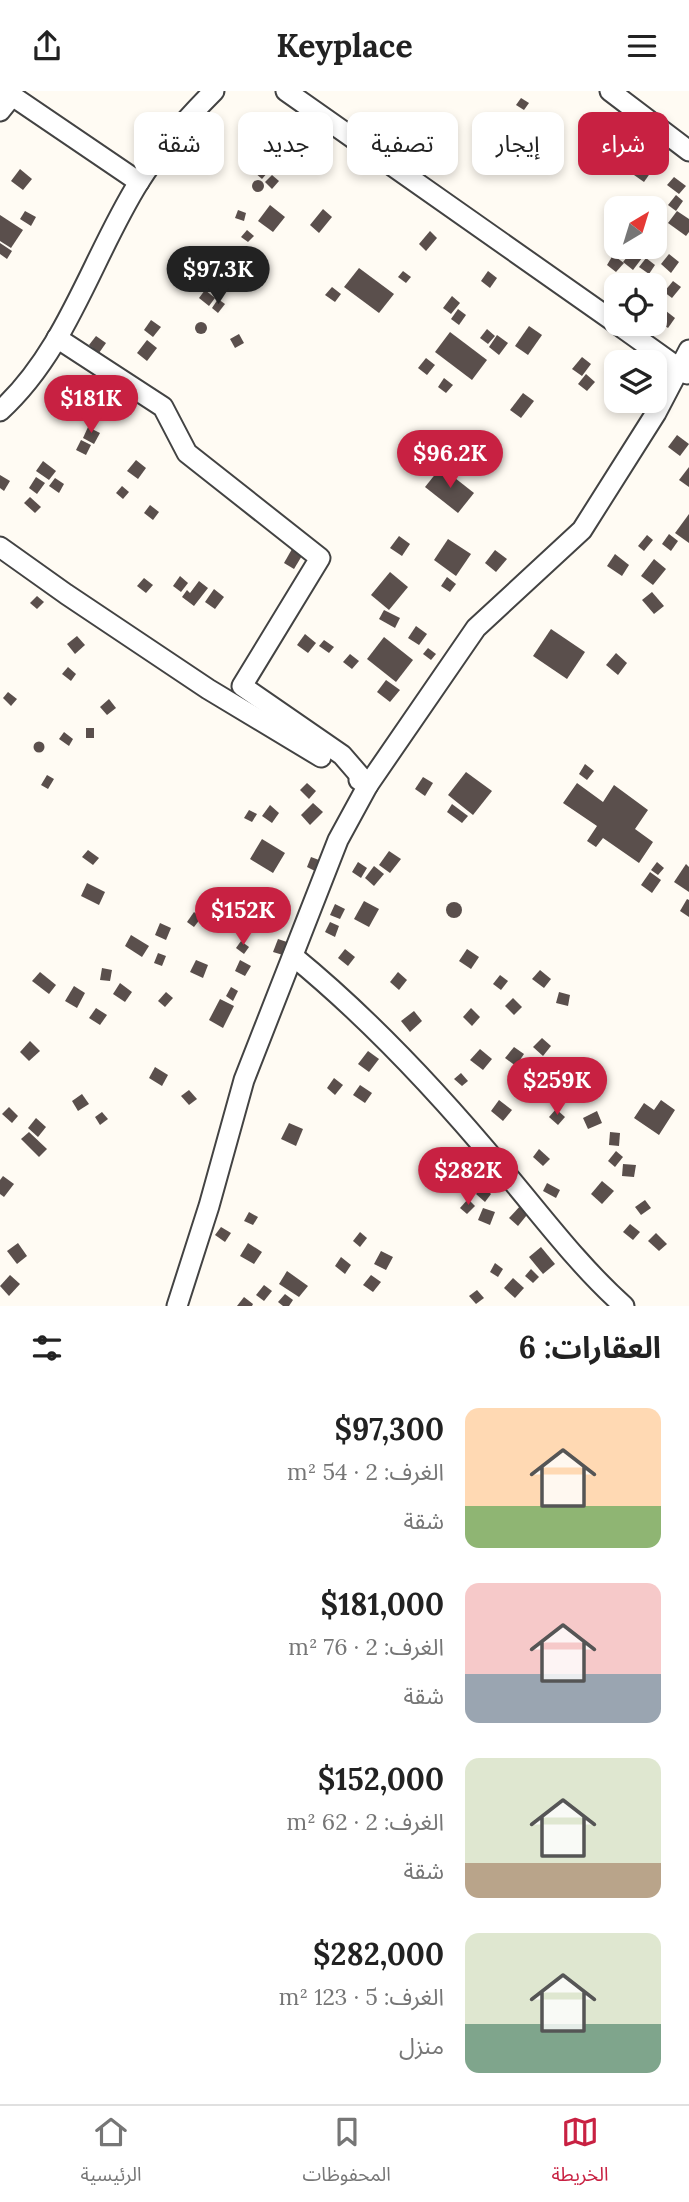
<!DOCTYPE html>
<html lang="ar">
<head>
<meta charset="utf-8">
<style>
  :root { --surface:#fff; --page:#f2f2f2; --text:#222; --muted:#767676; --line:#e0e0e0; --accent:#c82142 }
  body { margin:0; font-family:Lora,"Noto Sans Arabic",serif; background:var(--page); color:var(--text); direction:rtl; height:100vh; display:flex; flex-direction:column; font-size:26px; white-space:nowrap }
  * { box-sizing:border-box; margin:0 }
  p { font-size:23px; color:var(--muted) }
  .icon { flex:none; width:38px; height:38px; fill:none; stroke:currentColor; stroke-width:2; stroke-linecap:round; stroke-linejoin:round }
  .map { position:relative; height:1215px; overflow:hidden; direction:ltr }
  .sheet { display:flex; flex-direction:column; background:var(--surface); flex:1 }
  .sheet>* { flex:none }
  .top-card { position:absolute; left:21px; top:21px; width:648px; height:63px; direction:rtl; display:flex; gap:14px }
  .needle { width:46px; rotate:38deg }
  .fabs { position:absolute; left:604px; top:105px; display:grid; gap:14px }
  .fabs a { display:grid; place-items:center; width:63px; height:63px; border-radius:14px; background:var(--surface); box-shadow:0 4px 10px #0003; font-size:35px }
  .price { position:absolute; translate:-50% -60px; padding:0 16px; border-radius:24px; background:var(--accent); color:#fff; font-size:23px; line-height:46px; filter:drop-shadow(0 2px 4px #0008) }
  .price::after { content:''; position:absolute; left:50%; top:42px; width:21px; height:16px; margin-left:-10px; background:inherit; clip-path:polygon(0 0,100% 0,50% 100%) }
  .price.active { background:#222; color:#fff }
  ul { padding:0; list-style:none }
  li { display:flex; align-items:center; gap:21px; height:175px; padding:0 28px }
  li span { display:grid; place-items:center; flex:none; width:196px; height:140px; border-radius:14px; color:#555 }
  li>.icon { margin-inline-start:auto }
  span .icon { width:84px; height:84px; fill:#fffc; stroke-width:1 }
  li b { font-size:30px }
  h2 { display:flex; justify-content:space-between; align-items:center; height:84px; padding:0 28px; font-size:30px }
  .tag { padding:0 24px; border-radius:14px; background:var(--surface); box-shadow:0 4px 10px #0003; font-size:24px; line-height:63px }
  .tag.active { background:var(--accent); color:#fff }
  header { display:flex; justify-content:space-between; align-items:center; height:91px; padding:0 28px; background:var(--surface); font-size:32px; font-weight:700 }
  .dock { display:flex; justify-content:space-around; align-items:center; height:98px; border-top:2px solid var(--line); background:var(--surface); font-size:19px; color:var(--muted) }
  .dock a { display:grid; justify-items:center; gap:4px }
  .dock .active { color:var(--accent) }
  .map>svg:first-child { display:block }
  .building { fill:#5a4f4c }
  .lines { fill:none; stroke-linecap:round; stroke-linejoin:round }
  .minor-casing { stroke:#434343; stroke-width:23 }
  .minor { stroke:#fff; stroke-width:19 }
</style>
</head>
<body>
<header><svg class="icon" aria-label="menu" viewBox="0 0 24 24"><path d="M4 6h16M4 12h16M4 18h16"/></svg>Keyplace<svg class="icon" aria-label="share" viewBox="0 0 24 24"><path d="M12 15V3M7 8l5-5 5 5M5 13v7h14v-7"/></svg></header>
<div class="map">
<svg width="689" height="1215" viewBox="0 0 689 1215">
  <rect width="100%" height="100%" fill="#fffbf3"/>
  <g class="building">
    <polygon points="521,7 529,12 524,19 516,14"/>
    <polygon points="538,25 545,31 528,50 522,44"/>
    <polygon points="490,35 498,42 493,48 485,42"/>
    <polygon points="261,40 271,48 266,55 255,48"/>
    <polygon points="277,47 282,51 273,62 268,58"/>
    <polygon points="255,52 262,58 257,65 249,60"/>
    <polygon points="488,55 496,60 491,68 483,63"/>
    <polygon points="282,56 292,64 286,71 276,63"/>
    <polygon points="265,59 275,67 269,74 259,67"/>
    <polygon points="525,59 534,68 526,76 517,68"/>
    <polygon points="260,73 269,80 262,88 254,81"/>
    <polygon points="641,74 651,81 644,91 634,84"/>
    <polygon points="20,78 32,88 23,99 11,90"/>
    <polygon points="272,84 279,90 272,98 265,91"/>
    <polygon points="674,86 686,95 679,103 667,94"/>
    <circle cx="258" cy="95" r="6"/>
    <polygon points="676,104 683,110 676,120 668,114"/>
    <polygon points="270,114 285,126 273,141 258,130"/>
    <polygon points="323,118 332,126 319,142 310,134"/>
    <polygon points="238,119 246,122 244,130 235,127"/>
    <polygon points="25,120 36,126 31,135 20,128"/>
    <polygon points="677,120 689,128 689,141 686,145 668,132"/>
    <polygon points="0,124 23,139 11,157 0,150"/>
    <polygon points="247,139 254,145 248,151 241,146"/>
    <polygon points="430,140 437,147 426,160 419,153"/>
    <polygon points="0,152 12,160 7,168 0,163"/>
    <polygon points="632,160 642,167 633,179 623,171"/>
    <polygon points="669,163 679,171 671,182 661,173"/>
    <polygon points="613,164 624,172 616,181 607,174"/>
    <polygon points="646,167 655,174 649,183 639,176"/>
    <polygon points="359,177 394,203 379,222 344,196"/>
    <polygon points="403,180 411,186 406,192 398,186"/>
    <polygon points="488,180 497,187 490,197 481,190"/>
    <polygon points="673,190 681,196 672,207 664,201"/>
    <polygon points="332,196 341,203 335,211 325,204"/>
    <polygon points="205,199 215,207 209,215 199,207"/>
    <polygon points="452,205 460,212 451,223 443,217"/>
    <polygon points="218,208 225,213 218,222 212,217"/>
    <polygon points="458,218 466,224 459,234 451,228"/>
    <polygon points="666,220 675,227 668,237 658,230"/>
    <polygon points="151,229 161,236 153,246 144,239"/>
    <circle cx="201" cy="237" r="6"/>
    <polygon points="529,235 542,244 528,264 515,255"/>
    <polygon points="487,238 495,245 488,253 480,247"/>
    <polygon points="450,241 487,269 472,289 435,261"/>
    <polygon points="239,243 244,252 235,257 230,248"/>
    <polygon points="497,244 508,252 499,264 489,256"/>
    <polygon points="96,245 106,252 99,262 89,254"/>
    <polygon points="147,249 157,257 147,270 137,262"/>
    <polygon points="582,266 591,273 582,285 572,278"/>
    <polygon points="426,267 435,274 427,284 418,277"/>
    <polygon points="586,283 595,291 587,300 578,293"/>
    <polygon points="444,287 453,294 446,302 438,296"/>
    <polygon points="59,293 71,299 65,311 53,305"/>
    <polygon points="523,302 534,310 521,327 510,319"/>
    <polygon points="88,336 100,342 94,353 83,347"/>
    <polygon points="677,344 689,353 680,365 668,356"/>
    <polygon points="442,348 452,355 442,368 432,361"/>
    <polygon points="81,349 91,354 86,364 76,359"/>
    <polygon points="136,369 146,377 138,388 127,380"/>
    <polygon points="43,370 56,380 49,389 36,380"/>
    <polygon points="441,376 474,402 458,422 425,396"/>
    <polygon points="689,376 689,396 679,389"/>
    <polygon points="0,384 10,390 4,400 0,397"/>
    <polygon points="36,386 45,392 37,403 29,397"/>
    <polygon points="55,387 64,393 59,402 49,395"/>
    <polygon points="122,395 129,401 123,408 116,402"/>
    <polygon points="30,406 41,416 35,422 24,412"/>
    <polygon points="150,414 159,421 153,429 144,422"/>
    <polygon points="689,423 689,452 675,442"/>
    <polygon points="669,443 678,450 671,460 662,453"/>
    <polygon points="647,444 653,449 644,460 638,455"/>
    <polygon points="399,445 410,453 402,465 390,457"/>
    <polygon points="448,448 471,463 456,485 434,469"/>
    <polygon points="292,458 303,463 294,478 284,472"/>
    <polygon points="495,459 507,468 496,481 485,472"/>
    <polygon points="615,463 629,474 622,485 607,475"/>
    <polygon points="654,468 666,478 653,494 641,485"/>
    <polygon points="390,481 408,496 389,519 371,504"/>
    <polygon points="180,485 188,492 181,501 173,495"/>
    <polygon points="447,486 456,493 450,501 441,495"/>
    <polygon points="144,487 153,494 146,502 137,495"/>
    <polygon points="199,490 208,497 194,515 182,506 187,499 190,502"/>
    <polygon points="214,498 224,506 215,518 205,511"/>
    <polygon points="652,501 664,515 654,523 642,509"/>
    <polygon points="37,505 44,511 37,518 30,512"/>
    <polygon points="384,519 400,527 395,537 379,528"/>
    <polygon points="416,535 427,543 419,554 408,547"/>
    <polygon points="551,538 585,561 567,588 533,565"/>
    <polygon points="305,543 316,552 308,562 297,554"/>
    <polygon points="77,545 85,554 75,563 67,553"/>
    <polygon points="384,546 413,569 396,591 367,568"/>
    <polygon points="324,549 334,556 329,562 319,555"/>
    <polygon points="428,557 436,563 431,569 423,563"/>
    <polygon points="616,562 627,572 618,584 606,574"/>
    <polygon points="350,563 359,570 352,578 343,571"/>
    <polygon points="68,576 76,583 71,590 62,583"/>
    <polygon points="386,589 400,599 390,611 377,601"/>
    <polygon points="8,601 17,608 11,615 3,607"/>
    <polygon points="109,608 116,617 107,624 100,616"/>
    <rect x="86" y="637" width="8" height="10"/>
    <polygon points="64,641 73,648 69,655 59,648"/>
    <circle cx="39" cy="656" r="5.5"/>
    <polygon points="585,673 594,680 587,689 579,683"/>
    <polygon points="466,681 492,700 473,724 448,704"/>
    <polygon points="47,684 54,688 48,698 41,694"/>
    <polygon points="423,686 433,692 425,705 415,698"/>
    <polygon points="307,692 316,700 309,708 300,699"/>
    <polygon points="577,692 603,711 614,694 648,719 635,738 653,751 639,772 603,747 596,756 587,750 597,735 563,712"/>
    <polygon points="313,712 323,721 310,734 301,724"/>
    <polygon points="452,713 468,725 462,732 447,721"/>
    <polygon points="270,714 279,722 272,732 262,725"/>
    <polygon points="249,719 257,723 252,731 244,727"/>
    <polygon points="262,748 285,762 273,782 250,768"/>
    <polygon points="88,759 99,767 93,774 82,766"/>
    <polygon points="389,760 401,768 390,782 379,774"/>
    <polygon points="311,766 319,769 315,780 307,776"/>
    <polygon points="358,771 367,777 361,787 352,781"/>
    <polygon points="657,771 664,777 658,784 651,779"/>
    <polygon points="686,773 689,776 689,801 674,791"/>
    <polygon points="374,775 384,783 374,795 365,787"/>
    <polygon points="650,781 661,789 652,802 641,794"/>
    <polygon points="87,792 105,801 99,814 81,805"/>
    <polygon points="254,806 262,810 256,823 247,818"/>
    <polygon points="269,806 278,810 272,822 263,818"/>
    <polygon points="687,808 689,809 689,826 680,820"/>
    <polygon points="364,810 379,818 369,836 354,828"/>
    <circle cx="454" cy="819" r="8"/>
    <polygon points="335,813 345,818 340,828 330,824"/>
    <polygon points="226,819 236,826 228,837 218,829"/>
    <polygon points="246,819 257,827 252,834 240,827"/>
    <polygon points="194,821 201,827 194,836 187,831"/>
    <polygon points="261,822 270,824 268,835 259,833"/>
    <polygon points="330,831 339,835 335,846 325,841"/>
    <polygon points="160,832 171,837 166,849 155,844"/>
    <polygon points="131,844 149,855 142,866 125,855"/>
    <polygon points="278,848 287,851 283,864 273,861"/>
    <polygon points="241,850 249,856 244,863 236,857"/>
    <polygon points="345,858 355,866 348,875 338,867"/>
    <polygon points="467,858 479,866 471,878 459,870"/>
    <polygon points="158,862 166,865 162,875 154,872"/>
    <polygon points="196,869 208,874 203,887 190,881"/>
    <polygon points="240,869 251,875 245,885 235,880"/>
    <polygon points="102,877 112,879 110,890 100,889"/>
    <polygon points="540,879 551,888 544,897 532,888"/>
    <polygon points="40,881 56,894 49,903 32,890"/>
    <polygon points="398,881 407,889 399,899 390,891"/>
    <polygon points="500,884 508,890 501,899 493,893"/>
    <polygon points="120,892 132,901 125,911 113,903"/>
    <polygon points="74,895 85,902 77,917 65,910"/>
    <polygon points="231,896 238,900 233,910 226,905"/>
    <polygon points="166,901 173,907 165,916 158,910"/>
    <polygon points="559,901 570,904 568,915 556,912"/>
    <polygon points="513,907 522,916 514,924 505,915"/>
    <polygon points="220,908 234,915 223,937 209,929"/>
    <polygon points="96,917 107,924 100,934 89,927"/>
    <polygon points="471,917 480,926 472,935 463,926"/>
    <polygon points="414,920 422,930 410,941 401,930"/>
    <polygon points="542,947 551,955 543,965 533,956"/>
    <polygon points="30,950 40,960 29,970 20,961"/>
    <polygon points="514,956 524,963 516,975 505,967"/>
    <polygon points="480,958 492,968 483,979 470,969"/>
    <polygon points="368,960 379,968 369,981 358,973"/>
    <polygon points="155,976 168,984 162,995 149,987"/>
    <polygon points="461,982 468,990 462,995 454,988"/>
    <polygon points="573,983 581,993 570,1002 562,992"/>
    <polygon points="334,987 343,994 335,1004 327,997"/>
    <polygon points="360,994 372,1002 365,1012 353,1004"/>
    <polygon points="189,999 197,1008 189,1014 181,1005"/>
    <polygon points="82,1003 89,1013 78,1020 72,1010"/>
    <polygon points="499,1009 512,1019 503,1030 491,1020"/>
    <polygon points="661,1009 675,1019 659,1044 634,1027 644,1012 654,1019"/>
    <polygon points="9,1016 18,1025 12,1032 2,1023"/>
    <polygon points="556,1018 565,1026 558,1034 549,1026"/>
    <polygon points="597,1020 602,1032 588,1038 583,1027"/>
    <polygon points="102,1021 108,1028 100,1034 95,1026"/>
    <polygon points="36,1027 46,1036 38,1046 28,1037"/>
    <polygon points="289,1032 303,1038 296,1055 281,1048"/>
    <polygon points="29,1041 47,1058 39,1066 21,1048"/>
    <polygon points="610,1041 620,1042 619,1055 609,1054"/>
    <polygon points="539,1058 550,1068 543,1075 533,1066"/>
    <polygon points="616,1060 623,1066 615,1076 608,1070"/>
    <polygon points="433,1067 443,1074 436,1084 426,1077"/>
    <polygon points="623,1073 636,1074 634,1086 622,1085"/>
    <polygon points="3,1085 14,1093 4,1106 0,1103 0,1089"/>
    <polygon points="602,1090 614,1100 602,1113 591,1103"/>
    <polygon points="547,1092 560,1099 556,1107 543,1100"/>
    <polygon points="483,1095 491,1103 485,1111 476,1103"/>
    <polygon points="468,1108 475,1115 467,1123 460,1117"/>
    <polygon points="645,1109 651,1117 641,1124 635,1116"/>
    <polygon points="523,1112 531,1119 518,1135 509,1127"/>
    <polygon points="483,1117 495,1121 490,1134 478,1129"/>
    <polygon points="249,1121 258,1126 253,1134 244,1130"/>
    <polygon points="630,1133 640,1141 633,1149 623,1141"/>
    <polygon points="221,1136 231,1142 225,1151 215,1144"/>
    <polygon points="360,1141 367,1147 360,1156 353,1150"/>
    <polygon points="656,1142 667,1153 659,1160 648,1150"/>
    <polygon points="18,1152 27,1165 17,1173 7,1160"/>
    <polygon points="248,1152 262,1161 254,1173 240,1165"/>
    <polygon points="541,1156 555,1173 543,1183 529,1166"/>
    <polygon points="381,1160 393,1166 386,1179 374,1173"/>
    <polygon points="341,1166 351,1174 345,1183 335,1175"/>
    <polygon points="495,1172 503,1178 498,1186 490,1181"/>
    <polygon points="531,1178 539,1186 533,1192 525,1185"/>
    <polygon points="287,1180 308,1195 299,1206 279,1193"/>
    <polygon points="10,1184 20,1193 9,1205 0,1195"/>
    <polygon points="371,1184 381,1191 373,1201 363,1194"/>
    <polygon points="513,1187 524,1197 515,1207 504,1197"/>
    <polygon points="264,1194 272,1200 264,1210 256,1204"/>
    <polygon points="477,1199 484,1207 476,1213 469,1205"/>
    <polygon points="285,1203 293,1209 289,1215 283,1215 278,1211"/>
    <polygon points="244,1206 253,1213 252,1215 237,1215"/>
  </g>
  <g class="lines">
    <defs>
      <g id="minor">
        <polyline points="5,0 139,91"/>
        <polyline points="286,0 616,232"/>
        <polyline points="610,0 689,60"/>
        <polyline points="0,20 12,5"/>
        <polyline points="617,233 687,283"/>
        <polyline points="57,247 163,316 187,362 320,467 242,595 342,664 368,694 476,537 582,439 656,322 689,259"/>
        <path d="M0,320C67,259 92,166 139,91C160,57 186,28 214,0"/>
        <polyline points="0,456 66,503 208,598 321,666"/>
        <path d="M293,865C370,928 439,1002 503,1079C542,1125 579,1175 624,1215"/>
        <polyline points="177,1215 209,1115 244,989 338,749 368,694 359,689"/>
      </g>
    </defs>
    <use href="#minor" class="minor-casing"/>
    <use href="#minor" class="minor"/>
  </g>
</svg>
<div class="fabs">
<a><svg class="needle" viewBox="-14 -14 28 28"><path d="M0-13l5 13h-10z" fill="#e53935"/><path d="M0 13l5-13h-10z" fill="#767676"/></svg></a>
<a><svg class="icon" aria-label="locate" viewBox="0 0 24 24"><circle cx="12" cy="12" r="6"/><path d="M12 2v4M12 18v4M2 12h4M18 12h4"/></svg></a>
<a><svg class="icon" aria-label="layers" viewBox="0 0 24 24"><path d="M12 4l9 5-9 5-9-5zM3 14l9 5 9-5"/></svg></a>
</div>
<b class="price active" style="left:218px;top:215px">$97.3K</b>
<b class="price" style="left:91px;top:344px">$181K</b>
<b class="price" style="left:450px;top:399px">$96.2K</b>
<b class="price" style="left:243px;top:856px">$152K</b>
<b class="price" style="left:557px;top:1026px">$259K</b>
<b class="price" style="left:468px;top:1116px">$282K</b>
<div class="top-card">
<a class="tag active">شراء</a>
<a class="tag">إيجار</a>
<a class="tag">تصفية</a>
<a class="tag">جديد</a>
<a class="tag">شقة</a>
</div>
</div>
<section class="sheet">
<h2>العقارات: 6<svg class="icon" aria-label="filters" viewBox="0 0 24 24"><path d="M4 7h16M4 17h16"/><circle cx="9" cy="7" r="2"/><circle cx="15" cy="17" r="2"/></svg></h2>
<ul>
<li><span style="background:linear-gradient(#ffd9b3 70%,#8fb573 0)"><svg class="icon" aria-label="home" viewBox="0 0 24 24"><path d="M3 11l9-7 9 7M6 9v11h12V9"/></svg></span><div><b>$97,300</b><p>الغرف: 2 · 54 m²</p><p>شقة</p></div></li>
<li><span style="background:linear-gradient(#f6c9c9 65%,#9aa5b1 0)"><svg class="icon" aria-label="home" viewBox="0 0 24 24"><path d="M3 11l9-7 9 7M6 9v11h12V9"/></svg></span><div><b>$181,000</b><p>الغرف: 2 · 76 m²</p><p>شقة</p></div></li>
<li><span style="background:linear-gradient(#dfe7d0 75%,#b9a48a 0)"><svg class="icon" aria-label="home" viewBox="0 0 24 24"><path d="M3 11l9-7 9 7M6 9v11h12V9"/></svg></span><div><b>$152,000</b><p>الغرف: 2 · 62 m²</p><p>شقة</p></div></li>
<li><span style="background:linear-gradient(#dfe7d0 65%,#7fa58c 0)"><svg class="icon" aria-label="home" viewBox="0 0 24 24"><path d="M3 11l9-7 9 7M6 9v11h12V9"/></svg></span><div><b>$282,000</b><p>الغرف: 5 · 123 m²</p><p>منزل</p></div></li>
</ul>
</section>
<nav class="dock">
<a class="active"><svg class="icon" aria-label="map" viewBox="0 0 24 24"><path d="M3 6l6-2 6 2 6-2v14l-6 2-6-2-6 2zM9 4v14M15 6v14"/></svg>الخريطة</a>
<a><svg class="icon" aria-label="saved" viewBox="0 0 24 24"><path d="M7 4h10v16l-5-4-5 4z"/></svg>المحفوظات</a>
<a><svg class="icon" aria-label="home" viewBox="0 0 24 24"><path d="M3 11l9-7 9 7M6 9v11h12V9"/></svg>الرئيسية</a>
</nav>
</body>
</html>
